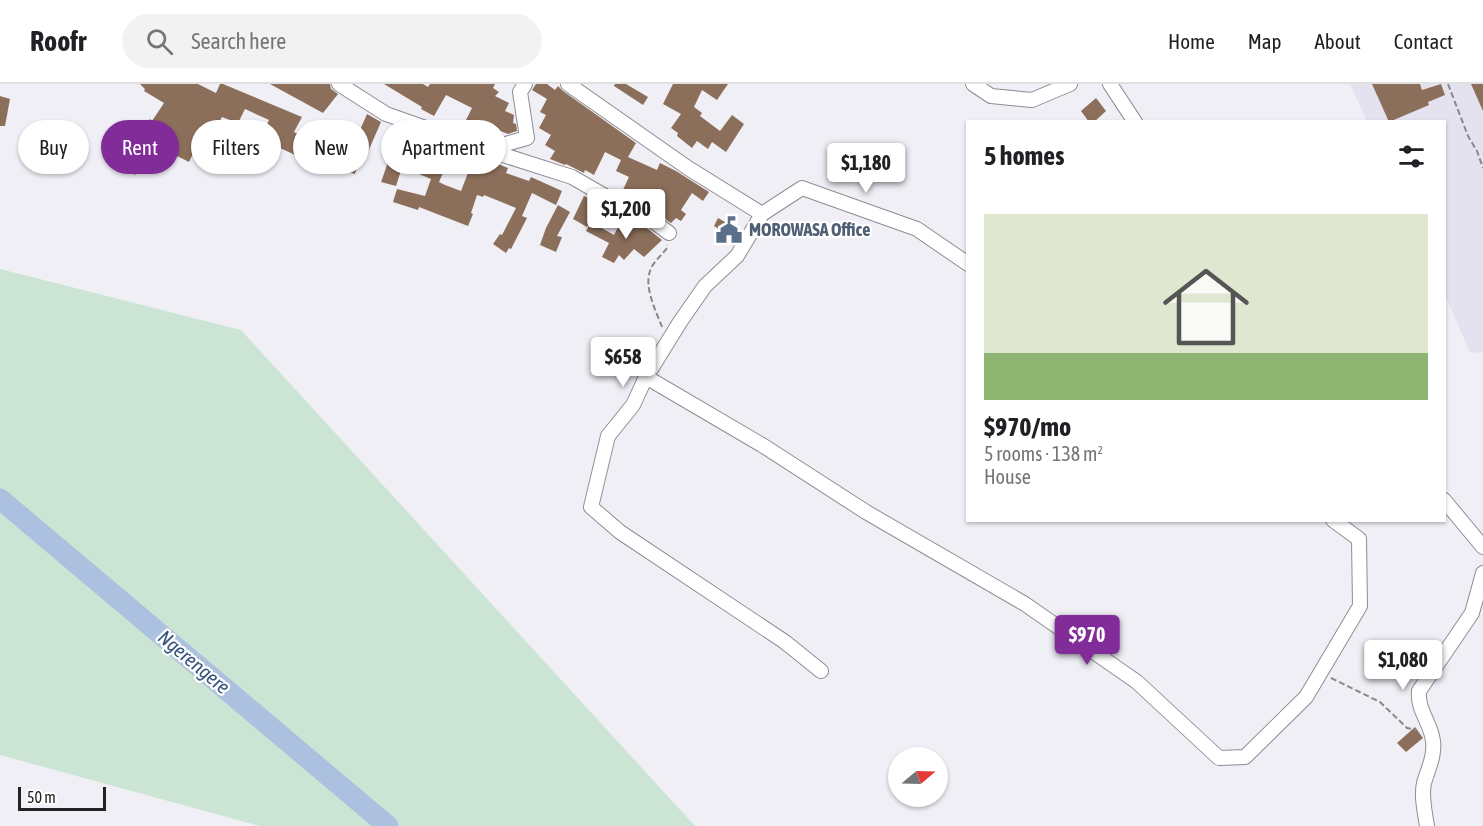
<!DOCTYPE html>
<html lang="en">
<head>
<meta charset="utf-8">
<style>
  :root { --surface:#fff; --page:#f2f2f2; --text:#202124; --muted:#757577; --line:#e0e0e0; --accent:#822c9a }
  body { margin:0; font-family:"Asap Condensed",sans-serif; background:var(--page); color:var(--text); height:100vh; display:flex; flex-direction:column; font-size:22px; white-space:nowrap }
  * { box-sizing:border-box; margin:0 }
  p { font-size:20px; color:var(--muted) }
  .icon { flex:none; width:33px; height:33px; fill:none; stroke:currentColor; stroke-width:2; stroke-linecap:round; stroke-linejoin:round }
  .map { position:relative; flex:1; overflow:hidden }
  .details { position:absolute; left:966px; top:36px; width:480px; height:402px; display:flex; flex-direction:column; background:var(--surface); border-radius:0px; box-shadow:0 2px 4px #0004 }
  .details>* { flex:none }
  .top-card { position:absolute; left:18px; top:36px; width:570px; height:54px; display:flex; gap:12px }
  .needle { width:39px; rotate:71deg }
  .buttons { position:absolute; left:888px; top:663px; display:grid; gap:12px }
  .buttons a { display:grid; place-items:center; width:60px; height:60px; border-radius:50%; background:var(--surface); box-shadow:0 2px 4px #0004; font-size:30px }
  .scale { position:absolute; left:18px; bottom:15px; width:88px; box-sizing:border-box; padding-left:6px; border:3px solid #222124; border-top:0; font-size:16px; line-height:21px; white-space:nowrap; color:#222124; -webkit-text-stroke:4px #fff; paint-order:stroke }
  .price { position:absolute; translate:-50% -51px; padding:0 14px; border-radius:6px; background:#fff; color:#222; font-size:20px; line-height:39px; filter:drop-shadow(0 2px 3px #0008) }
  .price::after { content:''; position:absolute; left:50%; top:36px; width:18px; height:14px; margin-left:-9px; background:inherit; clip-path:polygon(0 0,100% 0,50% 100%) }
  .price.active { background:var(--accent); color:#fff }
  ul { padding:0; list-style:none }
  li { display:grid; align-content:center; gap:12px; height:318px; padding:0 18px }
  li span { display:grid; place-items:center; height:186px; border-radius:0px; color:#555 }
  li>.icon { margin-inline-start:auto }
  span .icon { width:108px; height:108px; fill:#fffc; stroke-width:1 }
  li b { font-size:26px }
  h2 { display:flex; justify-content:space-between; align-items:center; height:72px; padding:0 18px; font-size:26px }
  .tag { padding:0 21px; border-radius:27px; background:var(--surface); box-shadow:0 2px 4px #0004; font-size:21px; line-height:54px }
  .tag.active { background:var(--accent); color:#fff }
  header { display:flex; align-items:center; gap:36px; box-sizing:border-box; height:84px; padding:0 30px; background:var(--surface); border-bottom:2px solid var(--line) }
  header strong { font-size:28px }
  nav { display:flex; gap:33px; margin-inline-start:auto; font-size:21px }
  .search { width:420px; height:54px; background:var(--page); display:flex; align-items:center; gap:15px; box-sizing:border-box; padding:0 21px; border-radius:33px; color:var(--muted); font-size:22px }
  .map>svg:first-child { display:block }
  .built { fill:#e5e2f0 }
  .green { fill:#cce4d3 }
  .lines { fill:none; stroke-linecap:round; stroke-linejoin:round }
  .river { stroke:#acc1df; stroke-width:21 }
  .building { fill:#8c6f5a }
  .street-casing { stroke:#8e8d93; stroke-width:16 }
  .path { stroke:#88878c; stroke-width:2; stroke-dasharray:6 3; stroke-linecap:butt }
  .street { stroke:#fff; stroke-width:14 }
  .labels { text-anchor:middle; stroke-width:4.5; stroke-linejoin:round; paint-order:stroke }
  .service-label { font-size:18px; font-weight:bold; fill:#4e5e75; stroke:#fff; text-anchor:start }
  .water-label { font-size:20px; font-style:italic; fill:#38557f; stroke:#fff }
</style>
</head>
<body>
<header>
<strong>Roofr</strong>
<div class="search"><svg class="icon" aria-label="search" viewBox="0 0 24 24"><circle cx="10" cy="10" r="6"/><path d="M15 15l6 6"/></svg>Search here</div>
<nav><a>Home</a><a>Map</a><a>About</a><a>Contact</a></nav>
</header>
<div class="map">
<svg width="1483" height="742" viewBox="0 0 1483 742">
  <rect width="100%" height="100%" fill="#f0eff6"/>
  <polygon class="built" points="1350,0 1483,0 1483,268 1470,269 1445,211 1444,38 1367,37"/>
  <polygon class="green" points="0,185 241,246 695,742 260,742 0,671"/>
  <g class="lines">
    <polyline class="river" points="0,415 388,742"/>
  </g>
  <g class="building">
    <polygon points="140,0 198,0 216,9 220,0 223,0 302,33 294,48 313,58 304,75 280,64 277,69 258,59 269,36 245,25 238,39 222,33 214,48 205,44 189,78 173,70 176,63 161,55 154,66 151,63 135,91 120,82 150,35 152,37 164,19 144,7 145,5"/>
    <polygon points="270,0 330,0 331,5 338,10 323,29"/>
    <polygon points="384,0 423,0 428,3 430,0 495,0 493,4 499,8 495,12 509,19 505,27 514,31 513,39 516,40 517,47 508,50 498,46 492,56 482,51 481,54 478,53 462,44 472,24 446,11 434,32 421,25 422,23"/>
    <polygon points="536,0 547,0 555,6 558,2 563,7 636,59 628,73 657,86 660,79 676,87 709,108 703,117 692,109 681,126 686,130 681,137 676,134 671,139 657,129 621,110 629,93 616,87 621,76 605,68 594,91 585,86 584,89 566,80 565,81 550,75 555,67 545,61 551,51 539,44 546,31 540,28 547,15 532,6"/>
    <polygon points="615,0 626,0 648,13 643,21 614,2"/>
    <polygon points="673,0 728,0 717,16 702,6 694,23 702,29 700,32 720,47 732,31 744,40 726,68 712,58 708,65 697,57 692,64 677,52 678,49 671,44 681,30 663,20"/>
    <polygon points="1372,0 1420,0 1422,6 1441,0 1445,11 1428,18 1429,21 1389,38"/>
    <polygon points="1471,0 1483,0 1483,27"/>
    <polygon points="0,12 10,15 5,42 0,42"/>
    <polygon points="1096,14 1106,27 1094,38 1089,38 1081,27"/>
    <polygon points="367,30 381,38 367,70 362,68 361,72 342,58 351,41 360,46"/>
    <polygon points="400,44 434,56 453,66 439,98 445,101 461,107 475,71 508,84 506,89 529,97 531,93 562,107 556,121 532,109 522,132 527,134 511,165 509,164 506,169 493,160 500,150 502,151 516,124 484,111 483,113 477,111 471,129 473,130 468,142 419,123 418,126 393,118 397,105 425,112 431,95 402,83 396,102 381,98"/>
    <polygon points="346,73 358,79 355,90 340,85"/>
    <polygon points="584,112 599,120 587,143 573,135"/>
    <polygon points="558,121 570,128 557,152 562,153 556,168 540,161 546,144"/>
    <polygon points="624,132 648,145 662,156 644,173 634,165 624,176 619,171 614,179 602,173 609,159 586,147 591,138 614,151"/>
    <polygon points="718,134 737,145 732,153 714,142"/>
    <polygon points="1415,643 1423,654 1406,668 1397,659"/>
  </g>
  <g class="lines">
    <defs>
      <g id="street">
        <polyline points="339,0 386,30 497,69 502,61 527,54 520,8 525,0"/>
        <polyline points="568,0 688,84 762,130 737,172 705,202 680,238 646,293 633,321 608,352 591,423 620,448 785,558 821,587"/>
        <polyline points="973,0 991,12 1032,16 1070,0"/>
        <polyline points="1110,0 1135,38"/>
        <polyline points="497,69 572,93 605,112 653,137 669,149"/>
        <polyline points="762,130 802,104 917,145 968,180"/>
        <polyline points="646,293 762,361 866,428 1025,520 1137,598 1219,674 1245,673 1306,613 1360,522 1359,455 1333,436"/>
        <polyline points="1444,416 1483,463"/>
        <path d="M1427,742C1425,729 1421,712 1424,699C1428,685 1435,672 1433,657C1431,639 1417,626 1419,607L1472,529L1483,489"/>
      </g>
    </defs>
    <use href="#street" class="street-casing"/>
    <g class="path">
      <polyline points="1448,0 1468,52 1477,67 1483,84"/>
      <path d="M662,243C656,227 644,204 650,187C652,179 662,171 667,164V161"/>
      <polyline points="1331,594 1380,618 1407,644 1417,646"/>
    </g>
    <use href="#street" class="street"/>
  </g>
  <defs>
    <symbol id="civic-bare" viewBox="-9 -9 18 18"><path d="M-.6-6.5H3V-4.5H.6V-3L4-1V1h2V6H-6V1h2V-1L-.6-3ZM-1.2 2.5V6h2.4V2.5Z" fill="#5c6f8a" stroke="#fff" stroke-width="2.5" paint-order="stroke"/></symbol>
  </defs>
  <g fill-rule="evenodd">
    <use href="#civic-bare" x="710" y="127" width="38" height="38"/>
  </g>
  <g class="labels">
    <g class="service-label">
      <text x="749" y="152">MOROWASA Office</text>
    </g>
    <g class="water-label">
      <text transform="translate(194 578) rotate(40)" y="7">Ngerengere</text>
    </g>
  </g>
</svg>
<div class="buttons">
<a><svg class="needle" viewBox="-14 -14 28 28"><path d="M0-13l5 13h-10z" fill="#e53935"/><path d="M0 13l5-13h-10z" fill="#757577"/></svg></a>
</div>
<div class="scale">50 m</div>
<b class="price" style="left:866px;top:110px">$1,180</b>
<b class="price" style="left:626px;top:156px">$1,200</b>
<b class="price" style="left:623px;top:304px">$658</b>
<b class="price active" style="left:1087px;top:582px">$970</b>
<b class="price" style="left:1403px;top:607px">$1,080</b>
<div class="top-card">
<a class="tag">Buy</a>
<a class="tag active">Rent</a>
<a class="tag">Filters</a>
<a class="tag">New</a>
<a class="tag">Apartment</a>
</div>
<section class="details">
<h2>5 homes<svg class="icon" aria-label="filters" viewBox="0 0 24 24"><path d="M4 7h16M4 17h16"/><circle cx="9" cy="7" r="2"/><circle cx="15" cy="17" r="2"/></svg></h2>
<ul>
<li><span style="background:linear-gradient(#dfe7d0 75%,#8fb573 0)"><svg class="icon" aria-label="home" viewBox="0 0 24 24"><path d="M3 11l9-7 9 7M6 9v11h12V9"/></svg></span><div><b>$970/mo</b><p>5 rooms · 138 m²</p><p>House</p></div></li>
</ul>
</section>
</div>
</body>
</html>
